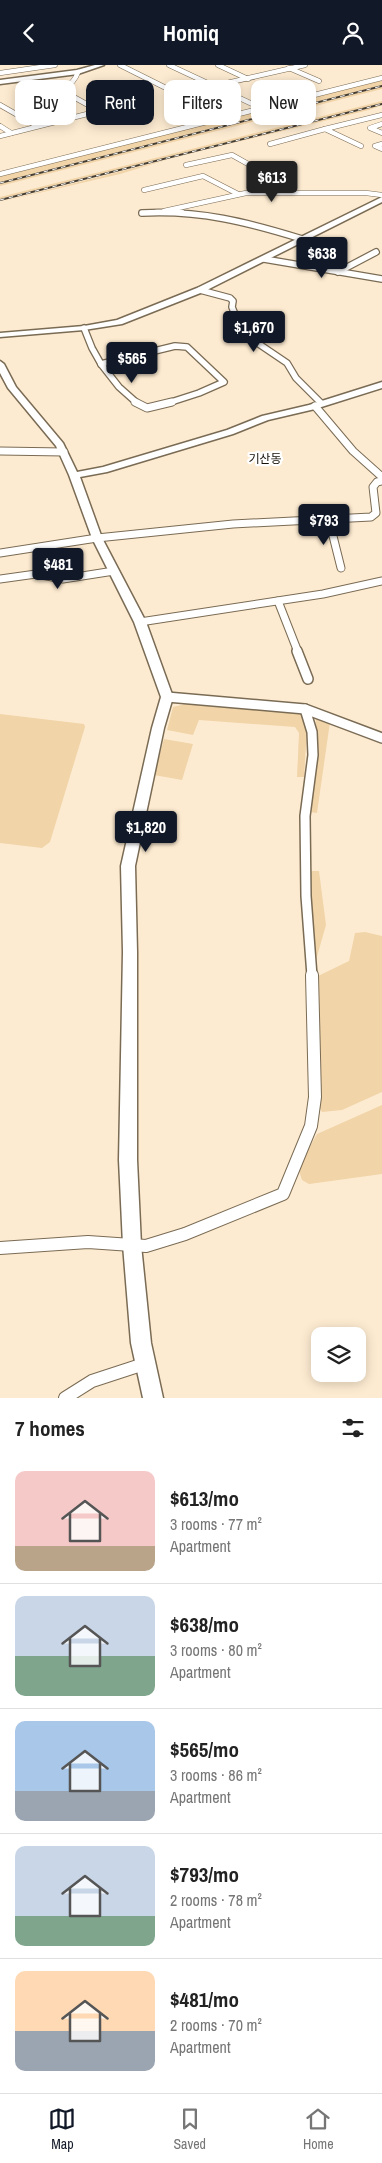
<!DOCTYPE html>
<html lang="en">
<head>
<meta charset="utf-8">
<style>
  :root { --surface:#fff; --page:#f6f6f6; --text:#222; --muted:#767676; --line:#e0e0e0; --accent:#111827 }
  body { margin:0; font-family:"Archivo Narrow","Noto Sans KR",sans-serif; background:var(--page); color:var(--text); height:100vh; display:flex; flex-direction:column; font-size:19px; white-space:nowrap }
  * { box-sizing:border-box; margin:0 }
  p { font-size:16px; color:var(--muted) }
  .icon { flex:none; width:28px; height:28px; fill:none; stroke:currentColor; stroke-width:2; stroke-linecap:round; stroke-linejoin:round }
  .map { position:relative; height:1333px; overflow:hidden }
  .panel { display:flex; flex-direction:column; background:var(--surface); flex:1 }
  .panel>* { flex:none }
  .banner { position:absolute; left:15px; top:15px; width:352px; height:45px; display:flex; gap:10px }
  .fabs { position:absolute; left:311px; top:1262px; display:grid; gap:10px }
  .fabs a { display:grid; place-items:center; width:55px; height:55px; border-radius:10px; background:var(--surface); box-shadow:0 2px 12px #0003; font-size:25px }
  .price { position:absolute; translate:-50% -42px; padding:0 11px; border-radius:5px; background:var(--accent); color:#fff; font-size:16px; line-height:32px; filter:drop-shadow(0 1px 2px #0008) }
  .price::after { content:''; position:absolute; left:50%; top:30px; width:15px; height:11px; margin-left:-8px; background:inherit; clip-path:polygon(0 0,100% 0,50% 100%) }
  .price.current { background:#222; color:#fff }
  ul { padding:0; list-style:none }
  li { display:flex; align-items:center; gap:15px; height:125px; padding:0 15px }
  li+li { border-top:1px solid var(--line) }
  li span { display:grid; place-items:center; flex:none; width:140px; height:100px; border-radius:10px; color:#555 }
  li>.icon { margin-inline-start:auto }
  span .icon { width:60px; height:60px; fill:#fffc; stroke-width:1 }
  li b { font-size:21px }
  h2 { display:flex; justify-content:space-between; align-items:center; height:60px; padding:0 15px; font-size:21px }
  .pill { padding:0 18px; border-radius:10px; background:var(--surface); box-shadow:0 2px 12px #0003; font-size:18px; line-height:45px }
  .pill.current { background:var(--accent); color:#fff }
  header { display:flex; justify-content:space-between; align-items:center; height:65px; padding:0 15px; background:var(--accent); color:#fff; font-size:22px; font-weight:700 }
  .menu { display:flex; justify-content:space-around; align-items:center; height:70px; border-top:1px solid var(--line); background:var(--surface); font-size:14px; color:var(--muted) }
  .menu a { display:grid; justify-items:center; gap:2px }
  .menu .current { color:var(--accent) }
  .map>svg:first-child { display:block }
  .green { fill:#f1d4a8 }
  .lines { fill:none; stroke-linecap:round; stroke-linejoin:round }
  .street-far4-casing { stroke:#7a6b54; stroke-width:5.5 }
  .street-far3-casing { stroke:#7a6b54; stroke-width:8 }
  .street-far2-casing { stroke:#7a6b54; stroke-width:9 }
  .street-far1-casing { stroke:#7a6b54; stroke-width:12 }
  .street-casing { stroke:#7a6b54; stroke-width:14 }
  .secondary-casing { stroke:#7a6b54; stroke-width:3 }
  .street-far4 { stroke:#fff; stroke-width:4.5 }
  .street-far3 { stroke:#fff; stroke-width:5.5 }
  .street-far2 { stroke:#fff; stroke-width:7 }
  .street-far1 { stroke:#fff; stroke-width:9 }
  .street { stroke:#fff; stroke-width:12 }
  .secondary { fill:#fff; fill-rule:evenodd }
  .rail-casing { stroke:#443c30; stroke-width:2 }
  .rail { stroke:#fff; stroke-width:1; stroke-dasharray:4.5; stroke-linecap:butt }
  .labels { text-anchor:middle; stroke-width:4.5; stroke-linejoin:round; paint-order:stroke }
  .far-quarter-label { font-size:12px; fill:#161008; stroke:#fff }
</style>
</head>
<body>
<header><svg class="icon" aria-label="back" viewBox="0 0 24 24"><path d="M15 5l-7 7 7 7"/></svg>Homiq<svg class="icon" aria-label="person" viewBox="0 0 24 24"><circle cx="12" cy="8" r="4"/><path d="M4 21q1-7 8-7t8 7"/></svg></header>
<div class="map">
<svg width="382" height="1333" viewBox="0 0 382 1333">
  <rect width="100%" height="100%" fill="#fdebd1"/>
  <g class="green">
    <polygon points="382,14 382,20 0,117 0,110"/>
    <polygon points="382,22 382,24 0,121 0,119"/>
    <polygon points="382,36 382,38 358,45 0,134 0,132"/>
    <polygon points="382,40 369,45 176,92 120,109 0,137"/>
    <polygon points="186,639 299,648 305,655 307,664 304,712 297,712 299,668 295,662 199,655 193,670 167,665 173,642"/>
    <polygon points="0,649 84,659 85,662 50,777 42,783 0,778"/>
    <polygon points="316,653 330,657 317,748 310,747"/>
    <polygon points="164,674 193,679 182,715 154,710"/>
    <polygon points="310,806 319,806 326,860 316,895 310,826"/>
    <polygon points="365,867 382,871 382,1027 342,1045 322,1047 318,1039 316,912 349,896 355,868"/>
    <polygon points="382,1040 382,1109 309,1119 302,1115 298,1103 317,1069"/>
  </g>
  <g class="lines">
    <defs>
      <g id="street-far4">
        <polyline points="120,0 176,28"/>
        <polyline points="169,0 261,43"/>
        <polyline points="218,0 248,14"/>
        <polyline points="289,3 319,16"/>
        <polyline points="0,8 55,0"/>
        <polyline points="214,21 305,0"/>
        <path d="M41,30C56,27 73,23 78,7"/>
        <polyline points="0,40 37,61"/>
        <polyline points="382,59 370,63 382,68"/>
        <polyline points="0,61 11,68"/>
        <polyline points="0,71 99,46 61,25"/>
        <polyline points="270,79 325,64"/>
        <polyline points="382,79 375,81 382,84"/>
        <polyline points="361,81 325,64 382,50"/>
        <polyline points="186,100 232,90 259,105 254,113 277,126"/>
        <polyline points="0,109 382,13"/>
        <polyline points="144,125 203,111 238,129"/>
        <polyline points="164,146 246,128 366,128 382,130"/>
        <polyline points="156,147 182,147"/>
      </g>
      <g id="street-far3">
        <path d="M142,148C200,145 247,157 302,174"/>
        <polyline points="264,194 382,214"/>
        <polyline points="338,207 376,187"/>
        <polyline points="200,225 230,233 233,236 232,242 234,247 256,277 287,298 296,313 321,338"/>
        <polyline points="84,263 92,283 101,299"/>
        <polyline points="101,299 119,322 137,338"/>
        <polyline points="101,299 175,281 187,282 224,317 199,328 168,338"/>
      </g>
      <g id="street-far2">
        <polyline points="135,337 147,343 172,337"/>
        <polyline points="315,341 353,386 382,412"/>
        <polyline points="0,386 64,387"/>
        <polyline points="329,455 341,503"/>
        <polyline points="0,488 97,473 233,459 371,452 376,448 373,422 377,417 382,416"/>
        <polyline points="0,514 36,509 63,514 114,506"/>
        <polyline points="278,536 298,587"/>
        <polyline points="140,557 323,529 382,516"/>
      </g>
      <g id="street-far1">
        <polyline points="297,586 308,614"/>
        <polyline points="167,632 305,644 382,673"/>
        <polyline points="305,644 312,667 313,690 305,751 306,831 312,911"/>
      </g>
      <g id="street">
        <polyline points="0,1183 88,1177 146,1181 185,1169 283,1129 311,1061 315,1032 312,910"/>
        <polyline points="65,1333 92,1316 144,1299"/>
      </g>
      <g id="secondary">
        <polygon points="95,0 104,0 78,9 0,19 0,15 77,5"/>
        <polygon points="382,132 382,137 203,227 122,259 84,265 0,272 0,268 84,261 117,255 197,223"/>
        <polygon points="0,296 4,299 16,322 63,378 77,407 103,402 227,365 262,351 309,340 382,317 382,323 315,344 268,355 233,369 107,407 80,412 102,473 146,557 173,632 164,663 135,801 137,887 137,1095 141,1180 151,1278 163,1333 143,1333 131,1278 123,1180 119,1095 123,887 121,801 152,663 161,632 134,557 92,473 69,410 56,381 8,323 0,308"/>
      </g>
    </defs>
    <use href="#street-far4" class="street-far4-casing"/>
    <use href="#street-far3" class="street-far3-casing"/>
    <use href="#street-far2" class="street-far2-casing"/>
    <use href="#street-far1" class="street-far1-casing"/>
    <use href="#street" class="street-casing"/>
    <use href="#secondary" class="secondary-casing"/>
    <use href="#street-far4" class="street-far4"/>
    <use href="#street-far3" class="street-far3"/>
    <use href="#street-far2" class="street-far2"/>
    <use href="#street-far1" class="street-far1"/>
    <use href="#street" class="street"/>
    <use href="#secondary" class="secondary"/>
    <defs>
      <g id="rail">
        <polyline points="0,118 382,21"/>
        <polyline points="0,135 382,39"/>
      </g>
    </defs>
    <use href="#rail" class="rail-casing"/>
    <use href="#rail" class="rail"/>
  </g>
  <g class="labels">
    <g class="far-quarter-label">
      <text x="265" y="398">기산동</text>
    </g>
  </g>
</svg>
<div class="fabs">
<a><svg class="icon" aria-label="layers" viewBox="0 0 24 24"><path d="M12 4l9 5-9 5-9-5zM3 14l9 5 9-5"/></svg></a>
</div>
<b class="price current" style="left:272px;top:138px">$613</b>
<b class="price" style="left:322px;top:214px">$638</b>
<b class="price" style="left:254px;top:288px">$1,670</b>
<b class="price" style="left:132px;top:319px">$565</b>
<b class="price" style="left:324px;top:481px">$793</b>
<b class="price" style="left:58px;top:525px">$481</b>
<b class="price" style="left:146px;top:788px">$1,820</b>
<div class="banner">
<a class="pill">Buy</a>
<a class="pill current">Rent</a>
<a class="pill">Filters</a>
<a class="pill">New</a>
</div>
</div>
<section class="panel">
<h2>7 homes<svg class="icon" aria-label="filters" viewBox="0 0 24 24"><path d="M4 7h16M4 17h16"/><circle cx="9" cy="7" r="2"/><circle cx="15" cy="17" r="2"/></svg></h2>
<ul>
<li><span style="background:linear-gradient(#f6c9c9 75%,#b9a48a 0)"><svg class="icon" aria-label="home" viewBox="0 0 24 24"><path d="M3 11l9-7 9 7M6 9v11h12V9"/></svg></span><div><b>$613/mo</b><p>3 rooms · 77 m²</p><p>Apartment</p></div></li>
<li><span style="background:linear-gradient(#c9d6e8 60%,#7fa58c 0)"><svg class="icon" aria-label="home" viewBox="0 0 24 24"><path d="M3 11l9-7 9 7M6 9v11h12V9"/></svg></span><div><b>$638/mo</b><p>3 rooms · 80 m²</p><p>Apartment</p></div></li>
<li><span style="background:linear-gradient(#a9c7e8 70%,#9aa5b1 0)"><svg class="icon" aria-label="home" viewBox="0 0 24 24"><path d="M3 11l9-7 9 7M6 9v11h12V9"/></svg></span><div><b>$565/mo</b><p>3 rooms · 86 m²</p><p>Apartment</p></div></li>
<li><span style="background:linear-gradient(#c9d6e8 70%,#7fa58c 0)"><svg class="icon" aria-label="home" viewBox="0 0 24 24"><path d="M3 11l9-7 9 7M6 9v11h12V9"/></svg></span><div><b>$793/mo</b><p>2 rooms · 78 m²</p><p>Apartment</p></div></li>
<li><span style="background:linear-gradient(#ffd9b3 60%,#9aa5b1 0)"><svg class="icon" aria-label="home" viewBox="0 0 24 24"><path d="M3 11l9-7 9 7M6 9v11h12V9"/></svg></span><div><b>$481/mo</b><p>2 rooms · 70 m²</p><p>Apartment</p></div></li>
</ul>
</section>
<nav class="menu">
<a class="current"><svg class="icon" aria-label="map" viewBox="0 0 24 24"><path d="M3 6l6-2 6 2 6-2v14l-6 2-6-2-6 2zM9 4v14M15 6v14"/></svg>Map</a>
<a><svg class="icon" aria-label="saved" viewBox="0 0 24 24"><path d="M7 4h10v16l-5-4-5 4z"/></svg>Saved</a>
<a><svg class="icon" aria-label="home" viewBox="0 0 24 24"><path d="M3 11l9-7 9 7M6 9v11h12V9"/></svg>Home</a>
</nav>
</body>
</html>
